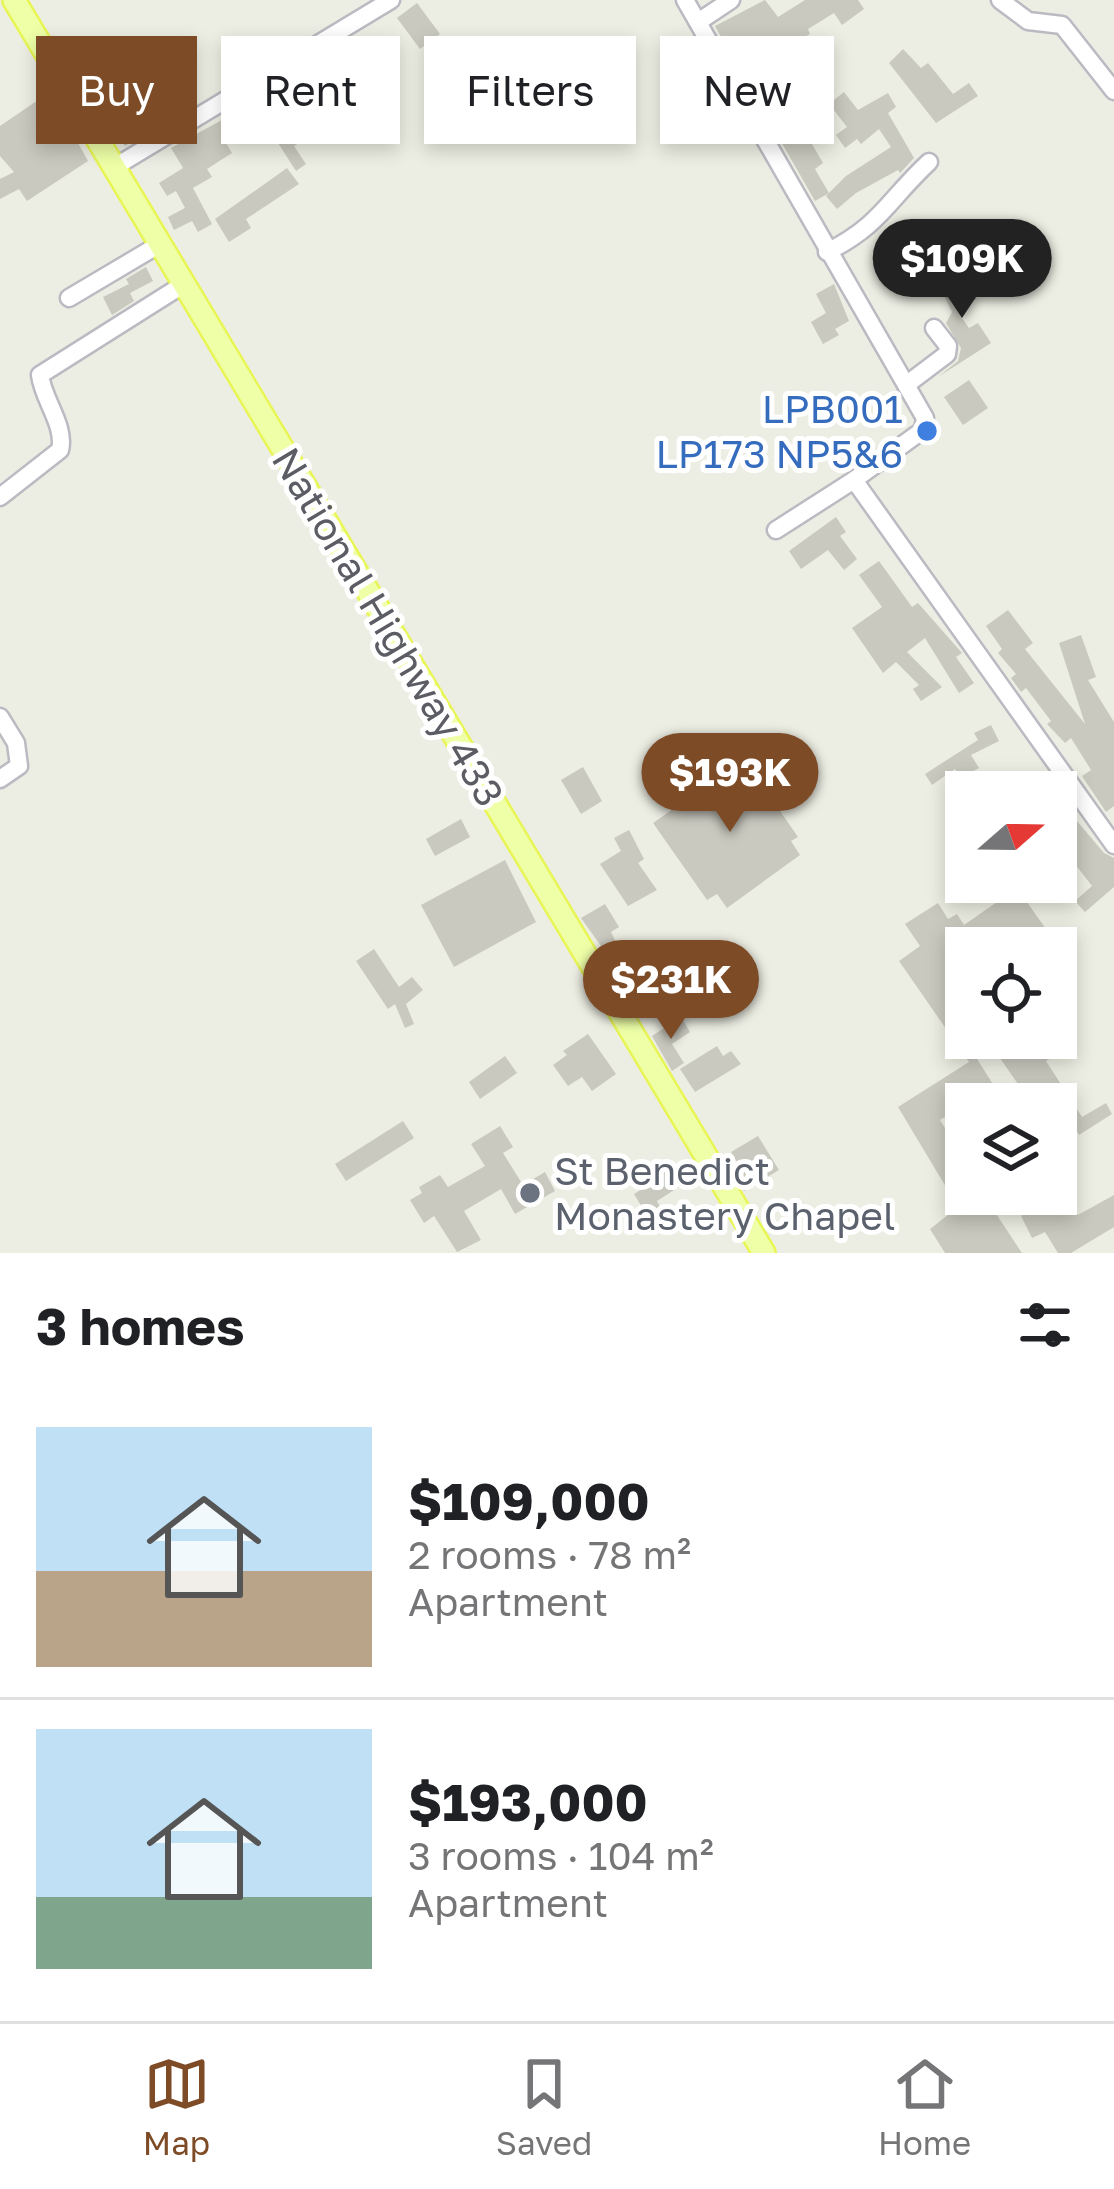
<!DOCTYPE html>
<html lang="en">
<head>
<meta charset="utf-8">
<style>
  :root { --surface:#fff; --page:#f2f2f2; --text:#202124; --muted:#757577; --line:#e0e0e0; --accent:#7d4b26 }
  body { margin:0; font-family:"Golos Text",sans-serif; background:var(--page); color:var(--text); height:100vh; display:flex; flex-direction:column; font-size:45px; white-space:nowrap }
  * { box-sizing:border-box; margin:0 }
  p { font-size:39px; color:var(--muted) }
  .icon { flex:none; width:66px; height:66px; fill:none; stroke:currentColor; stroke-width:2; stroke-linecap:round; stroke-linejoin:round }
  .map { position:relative; height:1253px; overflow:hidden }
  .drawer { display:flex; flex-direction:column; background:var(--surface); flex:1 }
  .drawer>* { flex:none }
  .top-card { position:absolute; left:36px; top:36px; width:1044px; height:108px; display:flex; gap:24px }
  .needle { width:78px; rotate:70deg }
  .fabs { position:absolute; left:945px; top:771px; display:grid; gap:24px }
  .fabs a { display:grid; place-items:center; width:132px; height:132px; border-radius:0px; background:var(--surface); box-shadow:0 6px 18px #0003; font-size:60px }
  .price { position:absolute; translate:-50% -102px; padding:0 27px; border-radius:42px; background:var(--accent); color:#fff; font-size:39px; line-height:78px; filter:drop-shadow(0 3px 6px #0008) }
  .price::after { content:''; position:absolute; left:50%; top:72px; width:36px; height:27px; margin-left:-18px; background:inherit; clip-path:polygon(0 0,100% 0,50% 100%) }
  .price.active { background:#222; color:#fff }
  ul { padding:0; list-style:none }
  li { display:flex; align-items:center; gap:36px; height:300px; padding:0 36px }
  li+li { border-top:3px solid var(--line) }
  li span { display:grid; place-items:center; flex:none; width:336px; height:240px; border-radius:0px; color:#555 }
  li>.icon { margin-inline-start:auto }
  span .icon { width:144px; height:144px; fill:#fffc; stroke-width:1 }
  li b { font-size:51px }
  h2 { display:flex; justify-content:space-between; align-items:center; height:144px; padding:0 36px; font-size:51px }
  .tag { padding:0 42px; border-radius:0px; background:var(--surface); box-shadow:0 6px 18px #0003; font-size:42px; line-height:108px }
  .tag.active { background:var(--accent); color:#fff }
  .tabs { display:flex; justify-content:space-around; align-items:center; height:168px; border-top:3px solid var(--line); background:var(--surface); font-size:33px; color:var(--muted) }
  .tabs a { display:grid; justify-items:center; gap:6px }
  .tabs .active { color:var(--accent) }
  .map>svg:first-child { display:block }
  .building { fill:#c9c9bf }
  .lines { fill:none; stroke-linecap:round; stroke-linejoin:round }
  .minor-casing { stroke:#bbbac2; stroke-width:21 }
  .major-casing { stroke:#e8f555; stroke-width:26 }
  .minor { stroke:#fff; stroke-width:16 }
  .major { stroke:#eeffa7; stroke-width:21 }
  .shop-dot { fill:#3f7fe0; stroke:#fff; stroke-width:4.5 }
  .worship-dot { fill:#6b7280; stroke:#fff; stroke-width:4.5 }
  .labels { text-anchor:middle; stroke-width:10; stroke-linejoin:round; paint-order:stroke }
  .shop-label { font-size:39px; fill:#366cbe; stroke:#fff; text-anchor:end }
  .street-label { font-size:39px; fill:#5b5c64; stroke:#fff }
  .worship-label { font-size:39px; fill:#5b616d; stroke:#fff; text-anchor:start }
</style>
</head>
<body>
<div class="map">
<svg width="1114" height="1253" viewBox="0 0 1114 1253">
  <rect width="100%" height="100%" fill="#edeee3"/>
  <g class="building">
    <polygon points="765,0 778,17 805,0 858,0 864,9 842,25 834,13 808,29 810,34 785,48 794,61 778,72 795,98 811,87 821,103 797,118 823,163 815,169 829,193 815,201 740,70 755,58 744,42 730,53 715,26"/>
    <polygon points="417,3 440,34 420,49 397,18"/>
    <polygon points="903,49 921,68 928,63 953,94 969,83 978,96 936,123 889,63"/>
    <polygon points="844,92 858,110 888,93 896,107 888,113 914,158 900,173 898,170 856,193 837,209 826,196 846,176 891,147 879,129 861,144 857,139 845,148 836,135 847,127 829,104"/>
    <polygon points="41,98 52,115 46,119 61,140 73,134 88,161 27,201 19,189 0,199 0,179 14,172 0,156 0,126"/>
    <polygon points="135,98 144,115 134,120 143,135 125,146 104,119"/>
    <polygon points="265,102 280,125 300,112 314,134 294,146 306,164 296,171 262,118 225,141 232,153 207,169 212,177 193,188 212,224 198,232 192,221 174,230 168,217 185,208 176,191 167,196 159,183 183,168 171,148 251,104 254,109"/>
    <polygon points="287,168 299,184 246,219 251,228 229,242 215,219"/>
    <polygon points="146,267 153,281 130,293 134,301 112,315 103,297 129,284 126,279"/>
    <polygon points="949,273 960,296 971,289 976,299 957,311 969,328 978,323 991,343 938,377 958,361 961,348 946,323 952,312 936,279"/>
    <polygon points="834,284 849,321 835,329 839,335 823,344 811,322 826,313 816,294"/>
    <polygon points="969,380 988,408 963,425 944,397"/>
    <polygon points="836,517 846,532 840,536 857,559 844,570 828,550 801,569 789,551"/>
    <polygon points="879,561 912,607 918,603 962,653 956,657 974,683 959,693 925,638 907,652 942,687 921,701 913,689 919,685 896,662 883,673 852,628 882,607 859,575"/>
    <polygon points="1008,610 1033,643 1025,649 1085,724 1059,643 1081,635 1096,677 1088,680 1114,722 1114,806 1106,812 1082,776 1091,770 1071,738 1065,743 1047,724 1051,721 1026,688 1021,692 1011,678 1016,674 998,653 1002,649 986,626"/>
    <polygon points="991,725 999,741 971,755 979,768 960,778 955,769 932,785 925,774 978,740 974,733"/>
    <polygon points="744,759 798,837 791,841 800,855 727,908 717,894 707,900 653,823"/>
    <polygon points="583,767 602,801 581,814 561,780"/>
    <polygon points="1056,786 1069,804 1065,807 1104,853 1114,858 1114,887 1085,912 1075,901 1092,886 1075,864 1064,872 1056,862"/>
    <polygon points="461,819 470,837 435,856 426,839"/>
    <polygon points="629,830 644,859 638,863 657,890 628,906 600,864 621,851 614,838"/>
    <polygon points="505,860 536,922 454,967 421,905"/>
    <polygon points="1017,888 1053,939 1043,948 966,948 966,1007 952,1017 966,1038 981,1038 969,1046 994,1086 940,1120 966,1163 966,1194 983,1194 1022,1253 945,1253 930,1229 958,1207 898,1107 969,1062 899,961 920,946 905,924 938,903 948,919 957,914 964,925"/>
    <polygon points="605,904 619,927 611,932 618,947 606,953 581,918"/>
    <polygon points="374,949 399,987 412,977 423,990 406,1004 414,1024 405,1028 395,1004 388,1009 356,961"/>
    <polygon points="681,1017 690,1032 672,1044 684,1063 672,1071 652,1036"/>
    <polygon points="588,1034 616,1074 592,1091 582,1077 568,1086 553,1065 567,1055 563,1051"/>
    <polygon points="986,1038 1037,1038 1051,1058 1046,1061 1082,1117 1106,1103 1112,1114 1079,1135 1071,1121 1056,1130 1056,1104 1010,1104 1025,1094"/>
    <polygon points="717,1046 723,1056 731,1051 741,1064 695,1092 680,1069"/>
    <polygon points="505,1056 517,1073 480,1099 469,1082"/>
    <polygon points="403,1121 414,1138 346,1181 335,1164"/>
    <polygon points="500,1126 513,1147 503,1153 523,1185 545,1172 555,1191 515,1214 501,1189 464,1211 481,1240 457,1252 434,1216 424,1223 410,1200 422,1193 419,1187 440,1175 448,1187 485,1166 471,1144"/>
    <polygon points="758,1136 779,1170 744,1191 734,1174 741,1169 731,1152"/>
    <polygon points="668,1163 682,1185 657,1201 661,1209 648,1217 634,1194 659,1178 655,1172"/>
    <polygon points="1056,1172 1078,1215 1114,1195 1114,1227 1071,1253 1058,1253 1045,1232 1032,1238 1021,1216 1032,1210 1018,1194 1056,1194"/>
  </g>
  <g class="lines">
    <defs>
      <g id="minor">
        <polyline points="685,0 925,418 923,430 854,480 1114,845"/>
        <polyline points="1000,0 1028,21 1062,25 1114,91"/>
        <polyline points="698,22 731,0"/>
        <polyline points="113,168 391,0"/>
        <path d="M827,252C881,225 888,200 929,162"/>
        <polyline points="69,298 160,244"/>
        <polyline points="906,385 947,354 948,346 934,328"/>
        <path d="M0,497L60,450C66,426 43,400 40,375L184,284"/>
        <polyline points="776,530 854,480"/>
        <polyline points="0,717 16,743 19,766 0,779"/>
      </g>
      <polyline id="major" points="14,0 764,1253"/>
    </defs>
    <use href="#minor" class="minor-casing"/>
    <use href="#major" class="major-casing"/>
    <use href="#minor" class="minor"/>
    <use href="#major" class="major"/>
  </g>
  <circle class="shop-dot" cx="927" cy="431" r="12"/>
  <circle class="worship-dot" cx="530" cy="1193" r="12"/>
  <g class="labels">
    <g class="shop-label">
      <text x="903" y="423">LPB001<tspan x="903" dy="45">LP173 NP5&amp;6</tspan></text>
    </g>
    <g class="street-label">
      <text transform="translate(388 627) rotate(59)" y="14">National Highway 433</text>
    </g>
    <g class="worship-label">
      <text x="554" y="1185">St Benedict<tspan x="554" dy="45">Monastery Chapel</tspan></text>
    </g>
  </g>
</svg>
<div class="fabs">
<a><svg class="needle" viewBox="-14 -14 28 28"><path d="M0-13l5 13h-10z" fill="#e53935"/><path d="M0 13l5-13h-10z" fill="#757577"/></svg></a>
<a><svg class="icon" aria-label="locate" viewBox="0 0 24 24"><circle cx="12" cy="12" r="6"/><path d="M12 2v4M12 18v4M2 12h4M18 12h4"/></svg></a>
<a><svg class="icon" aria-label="layers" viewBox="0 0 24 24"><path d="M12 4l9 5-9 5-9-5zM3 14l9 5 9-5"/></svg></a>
</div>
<b class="price active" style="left:962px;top:321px">$109K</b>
<b class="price" style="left:730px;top:835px">$193K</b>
<b class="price" style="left:671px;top:1042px">$231K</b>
<div class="top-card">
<a class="tag active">Buy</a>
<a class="tag">Rent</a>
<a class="tag">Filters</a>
<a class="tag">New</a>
</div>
</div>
<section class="drawer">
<h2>3 homes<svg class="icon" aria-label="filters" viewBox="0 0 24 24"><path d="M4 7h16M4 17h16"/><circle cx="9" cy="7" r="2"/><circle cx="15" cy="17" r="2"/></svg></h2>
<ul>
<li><span style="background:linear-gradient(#bfe0f5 60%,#b9a48a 0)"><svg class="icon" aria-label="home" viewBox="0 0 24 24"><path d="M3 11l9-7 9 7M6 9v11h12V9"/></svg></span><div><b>$109,000</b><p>2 rooms · 78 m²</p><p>Apartment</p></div></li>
<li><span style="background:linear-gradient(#bfe0f5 70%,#7fa58c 0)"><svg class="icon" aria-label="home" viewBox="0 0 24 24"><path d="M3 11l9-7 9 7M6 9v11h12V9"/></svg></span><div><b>$193,000</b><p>3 rooms · 104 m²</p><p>Apartment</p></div></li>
</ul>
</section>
<nav class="tabs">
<a class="active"><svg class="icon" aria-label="map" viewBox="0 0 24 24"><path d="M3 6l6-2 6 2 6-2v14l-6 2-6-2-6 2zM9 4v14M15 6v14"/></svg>Map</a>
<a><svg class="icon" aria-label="saved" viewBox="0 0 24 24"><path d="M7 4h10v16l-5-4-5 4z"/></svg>Saved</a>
<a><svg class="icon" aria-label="home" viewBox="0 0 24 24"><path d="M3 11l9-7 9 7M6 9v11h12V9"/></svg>Home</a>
</nav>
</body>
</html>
